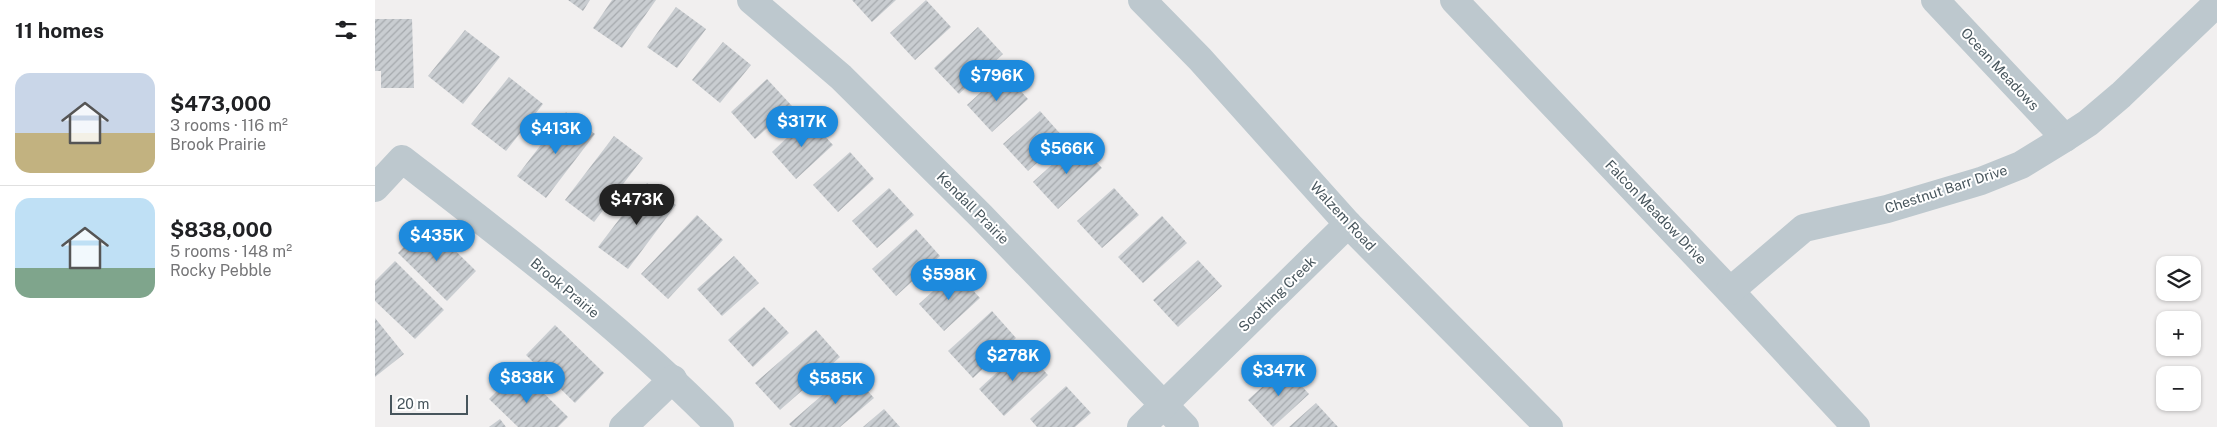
<!DOCTYPE html>
<html lang="en">
<head>
<meta charset="utf-8">
<style>
  :root { --surface:#fff; --page:#f2f2f2; --text:#202124; --muted:#757577; --line:#e0e0e0; --accent:#1d8add }
  body { margin:0; font-family:"Public Sans",sans-serif; background:var(--page); color:var(--text); height:100vh; display:flex; flex-direction:column; font-size:19px; white-space:nowrap }
  * { box-sizing:border-box; margin:0 }
  p { font-size:16px; color:var(--muted) }
  .icon { flex:none; width:28px; height:28px; fill:none; stroke:currentColor; stroke-width:2; stroke-linecap:round; stroke-linejoin:round }
  .map { position:relative; flex:1; overflow:hidden }
  .side { display:flex; flex-direction:column; background:var(--surface); width:375px }
  .side>* { flex:none }
  .fabs { position:absolute; left:1781px; top:256px; display:grid; gap:10px }
  .fabs a { display:grid; place-items:center; width:45px; height:45px; border-radius:10px; background:var(--surface); box-shadow:0 1px 4px #0004; font-size:25px }
  .scale { position:absolute; left:15px; bottom:12px; width:78px; box-sizing:border-box; padding-left:5px; border:2px solid #47555c; border-top:0; font-size:14px; line-height:18px; white-space:nowrap; color:#47555c; -webkit-text-stroke:4px #fff; paint-order:stroke }
  .price { position:absolute; translate:-50% -42px; padding:0 11px; border-radius:18px; background:var(--accent); color:#fff; font-size:16px; line-height:32px; filter:drop-shadow(0 1px 2px #0008) }
  .price::after { content:''; position:absolute; left:50%; top:30px; width:15px; height:11px; margin-left:-8px; background:inherit; clip-path:polygon(0 0,100% 0,50% 100%) }
  .price.on { background:#222; color:#fff }
  ul { padding:0; list-style:none }
  li { display:flex; align-items:center; gap:15px; height:125px; padding:0 15px }
  li+li { border-top:1px solid var(--line) }
  li span { display:grid; place-items:center; flex:none; width:140px; height:100px; border-radius:15px; color:#555 }
  li>.icon { margin-inline-start:auto }
  span .icon { width:60px; height:60px; fill:#fffc; stroke-width:1 }
  li b { font-size:21px }
  h2 { display:flex; justify-content:space-between; align-items:center; height:60px; padding:0 15px; font-size:21px }
  main { display:flex; flex:1; min-height:0 }
  .map>svg:first-child { display:block }
  .building { fill:url(#building-hatch) }
  .lines { fill:none; stroke-linecap:round; stroke-linejoin:round }
  .minor { stroke:#bdc8ce; stroke-width:28 }
  .labels { text-anchor:middle; stroke-width:4; stroke-linejoin:round; paint-order:stroke }
  .street-label { font-size:14px; fill:#47555c; stroke:#fff }
</style>
</head>
<body>
<main>
<section class="side">
<h2>11 homes<svg class="icon" aria-label="filters" viewBox="0 0 24 24"><path d="M4 7h16M4 17h16"/><circle cx="9" cy="7" r="2"/><circle cx="15" cy="17" r="2"/></svg></h2>
<ul>
<li><span style="background:linear-gradient(#c9d6e8 60%,#c2b280 0)"><svg class="icon" aria-label="home" viewBox="0 0 24 24"><path d="M3 11l9-7 9 7M6 9v11h12V9"/></svg></span><div><b>$473,000</b><p>3 rooms · 116 m²</p><p>Brook Prairie</p></div></li>
<li><span style="background:linear-gradient(#bfe0f5 70%,#7fa58c 0)"><svg class="icon" aria-label="home" viewBox="0 0 24 24"><path d="M3 11l9-7 9 7M6 9v11h12V9"/></svg></span><div><b>$838,000</b><p>5 rooms · 148 m²</p><p>Rocky Pebble</p></div></li>
</ul>
</section>
<div class="map">
<svg width="1842" height="427" viewBox="0 0 1842 427">
  <defs>
    <pattern id="building-hatch" width="6" height="6" patternUnits="userSpaceOnUse" patternTransform="scale(1.25)"><rect width="6" height="6" fill="#c9cdd1"/><path d="M-1 1l2-2M0 6l6-6M5 7l2-2" fill="none" stroke="#a5a9ad"/></pattern>
  </defs>
  <rect width="100%" height="100%" fill="#f1efef"/>
  <g class="building">
    <polygon points="193,0 215,0 208,11"/>
    <polygon points="237,0 281,0 247,48 218,28"/>
    <polygon points="477,0 521,0 497,22"/>
    <polygon points="551,0 576,27 540,60 515,33"/>
    <polygon points="301,7 331,29 302,68 272,47"/>
    <polygon points="0,19 37,19 39,88 6,88 6,71 0,71"/>
    <polygon points="603,27 628,54 584,94 559,68"/>
    <polygon points="90,30 125,57 88,104 53,76"/>
    <polygon points="348,42 376,65 345,103 317,80"/>
    <polygon points="628,72 653,99 617,132 592,105"/>
    <polygon points="134,77 168,104 131,151 96,124"/>
    <polygon points="392,79 417,106 380,139 356,112"/>
    <polygon points="665,111 689,138 653,171 628,144"/>
    <polygon points="191,112 220,134 171,198 142,176"/>
    <polygon points="433,118 458,145 421,179 397,152"/>
    <polygon points="239,136 268,158 219,222 190,200"/>
    <polygon points="702,142 727,168 683,209 658,182"/>
    <polygon points="475,152 499,179 463,212 438,185"/>
    <polygon points="272,183 301,205 253,269 223,247"/>
    <polygon points="514,188 539,215 502,248 477,221"/>
    <polygon points="739,188 764,215 727,248 702,221"/>
    <polygon points="322,215 348,240 293,299 266,274"/>
    <polygon points="787,216 812,243 768,283 743,257"/>
    <polygon points="52,223 101,271 72,301 23,253"/>
    <polygon points="541,229 565,256 521,296 497,269"/>
    <polygon points="359,256 384,283 347,316 322,289"/>
    <polygon points="823,260 847,286 803,327 778,300"/>
    <polygon points="20,261 69,310 40,339 0,301 0,281"/>
    <polygon points="580,271 605,298 569,331 544,304"/>
    <polygon points="389,307 414,333 378,367 353,340"/>
    <polygon points="617,311 641,338 598,378 573,351"/>
    <polygon points="0,318 29,354 0,377"/>
    <polygon points="180,325 229,373 200,403 151,355"/>
    <polygon points="441,330 465,357 405,410 380,383"/>
    <polygon points="648,348 673,375 629,416 604,389"/>
    <polygon points="909,367 934,394 898,427 873,400"/>
    <polygon points="144,369 193,417 183,427 143,427 114,399"/>
    <polygon points="475,371 499,398 465,427 417,427 414,424"/>
    <polygon points="691,386 716,413 700,427 662,427 655,419"/>
    <polygon points="941,403 963,427 914,427"/>
    <polygon points="509,409 525,427 488,427"/>
    <polygon points="125,419 131,427 114,427"/>
  </g>
  <g class="lines">
    <g class="minor">
      <polyline points="376,0 466,77 606,216 810,427"/>
      <polyline points="767,0 825,59 973,224 1174,427"/>
      <polyline points="1079,0 1355,291 1481,427"/>
      <polyline points="1560,0 1690,138"/>
      <path d="M0,188L27,159C137,244 248,328 345,427"/>
      <polyline points="1355,291 1429,228 1512,209 1606,181 1646,165 1690,138 1713,123 1746,95 1842,3"/>
      <polyline points="248,427 298,379"/>
      <polyline points="766,427 973,224"/>
    </g>
  </g>
  <g class="labels">
    <g class="street-label">
      <text transform="translate(1625 69) rotate(47)" y="5">Ocean Meadows</text>
      <text transform="translate(1571 189) rotate(-18)" y="5">Chestnut Barr Drive</text>
      <text transform="translate(598 208) rotate(45)" y="5">Kendall Prairie</text>
      <text transform="translate(1281 212) rotate(46)" y="5">Falcon Meadow Drive</text>
      <text transform="translate(968 216) rotate(47)" y="5">Walzem Road</text>
      <text transform="translate(190 288) rotate(40)" y="5">Brook Prairie</text>
      <text transform="translate(902 294) rotate(-44)" y="5">Soothing Creek</text>
    </g>
  </g>
</svg>
<div class="fabs">
<a><svg class="icon" aria-label="layers" viewBox="0 0 24 24"><path d="M12 4l9 5-9 5-9-5zM3 14l9 5 9-5"/></svg></a>
<a>+</a>
<a>−</a>
</div>
<div class="scale">20 m</div>
<b class="price" style="left:622px;top:102px">$796K</b>
<b class="price" style="left:427px;top:148px">$317K</b>
<b class="price" style="left:181px;top:155px">$413K</b>
<b class="price" style="left:692px;top:175px">$566K</b>
<b class="price on" style="left:262px;top:226px">$473K</b>
<b class="price" style="left:62px;top:262px">$435K</b>
<b class="price" style="left:574px;top:301px">$598K</b>
<b class="price" style="left:638px;top:382px">$278K</b>
<b class="price" style="left:904px;top:397px">$347K</b>
<b class="price" style="left:152px;top:404px">$838K</b>
<b class="price" style="left:461px;top:405px">$585K</b>
</div>
</main>
</body>
</html>
